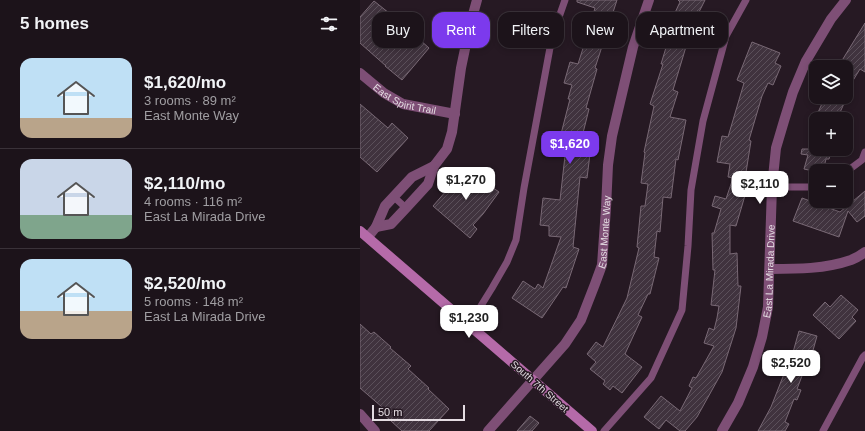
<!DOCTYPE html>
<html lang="en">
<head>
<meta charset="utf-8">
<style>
  :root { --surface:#1c131a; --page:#251c23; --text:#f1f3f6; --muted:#a09ea2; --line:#3a3239; --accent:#7c3aed }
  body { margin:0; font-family:Helvetica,sans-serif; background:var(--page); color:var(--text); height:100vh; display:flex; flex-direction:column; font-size:15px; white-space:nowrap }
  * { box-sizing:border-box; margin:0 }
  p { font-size:13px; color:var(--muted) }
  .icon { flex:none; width:22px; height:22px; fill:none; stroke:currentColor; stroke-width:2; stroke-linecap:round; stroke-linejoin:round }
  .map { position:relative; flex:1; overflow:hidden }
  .details { display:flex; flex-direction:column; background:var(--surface); width:360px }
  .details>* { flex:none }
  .banner { position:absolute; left:12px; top:12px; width:380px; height:36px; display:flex; gap:8px }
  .controls { position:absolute; left:449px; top:60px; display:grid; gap:8px }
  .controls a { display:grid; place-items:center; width:44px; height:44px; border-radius:8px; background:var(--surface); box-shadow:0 2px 6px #0003,0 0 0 1px var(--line); font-size:20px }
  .scale { position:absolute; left:12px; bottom:10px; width:93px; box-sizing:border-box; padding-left:4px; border:2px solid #e4dce2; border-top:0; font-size:11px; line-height:14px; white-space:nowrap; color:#e4dce2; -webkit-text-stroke:3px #261923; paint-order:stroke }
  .price { position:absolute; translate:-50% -34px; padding:0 9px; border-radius:8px; background:#fff; color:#222; font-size:13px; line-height:26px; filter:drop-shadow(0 1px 2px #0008) }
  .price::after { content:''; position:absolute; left:50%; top:24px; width:12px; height:9px; margin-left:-6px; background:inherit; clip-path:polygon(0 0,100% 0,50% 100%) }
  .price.selected { background:var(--accent); color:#fff }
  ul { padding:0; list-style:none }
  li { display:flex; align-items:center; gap:12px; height:100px; padding:0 20px }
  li+li { border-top:1px solid var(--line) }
  li span { display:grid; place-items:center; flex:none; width:112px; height:80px; border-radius:12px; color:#555 }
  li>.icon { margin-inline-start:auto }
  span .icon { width:48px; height:48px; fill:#fffc; stroke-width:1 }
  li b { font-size:17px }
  h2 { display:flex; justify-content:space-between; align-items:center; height:48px; padding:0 20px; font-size:17px }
  .tag { padding:0 14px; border-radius:12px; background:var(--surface); box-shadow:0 2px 6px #0003,0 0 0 1px var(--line); font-size:14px; line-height:36px }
  .tag.selected { background:var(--accent); color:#fff }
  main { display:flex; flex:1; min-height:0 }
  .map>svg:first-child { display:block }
  .building { fill:url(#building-hatch); stroke:#796975 }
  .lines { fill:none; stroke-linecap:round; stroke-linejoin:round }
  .lane { stroke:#7e4f76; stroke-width:7 }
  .street { stroke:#7e4f76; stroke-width:10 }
  .secondary { stroke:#b56aa9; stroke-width:10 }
  .labels { text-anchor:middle; stroke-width:3; stroke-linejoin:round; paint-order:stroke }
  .street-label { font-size:10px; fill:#e4dce2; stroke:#261923 }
</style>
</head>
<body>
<main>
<section class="details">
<h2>5 homes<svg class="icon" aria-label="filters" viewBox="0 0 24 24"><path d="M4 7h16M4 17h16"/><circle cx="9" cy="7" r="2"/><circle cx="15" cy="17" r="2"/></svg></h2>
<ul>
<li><span style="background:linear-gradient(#bfe0f5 75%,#b9a48a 0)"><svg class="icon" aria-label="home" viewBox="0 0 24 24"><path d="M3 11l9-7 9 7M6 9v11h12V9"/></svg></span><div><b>$1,620/mo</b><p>3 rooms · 89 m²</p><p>East Monte Way</p></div></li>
<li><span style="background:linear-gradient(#c9d6e8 70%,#7fa58c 0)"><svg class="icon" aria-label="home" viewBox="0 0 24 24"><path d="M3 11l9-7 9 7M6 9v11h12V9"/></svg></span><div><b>$2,110/mo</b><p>4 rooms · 116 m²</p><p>East La Mirada Drive</p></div></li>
<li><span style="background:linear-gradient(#bfe0f5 65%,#b9a48a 0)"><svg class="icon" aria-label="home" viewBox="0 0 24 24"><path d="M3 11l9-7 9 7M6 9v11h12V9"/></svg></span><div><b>$2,520/mo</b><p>5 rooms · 148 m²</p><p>East La Mirada Drive</p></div></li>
</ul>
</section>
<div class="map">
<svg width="505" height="431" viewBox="0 0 505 431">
  <defs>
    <pattern id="building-hatch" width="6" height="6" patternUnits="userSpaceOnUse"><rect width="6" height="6" fill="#40333e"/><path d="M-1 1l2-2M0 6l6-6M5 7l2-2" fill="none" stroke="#5b505a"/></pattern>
  </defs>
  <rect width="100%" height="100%" fill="#261923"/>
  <g class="building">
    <polygon points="217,0 257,0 235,68 237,69 226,108 229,109 218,153 230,154 227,178 220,177 213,247 219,249 206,288 203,287 182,318 152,298 163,281 175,289 178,284 183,288 201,237 189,236 189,226 180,225 183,198 200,200 206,147 202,146 205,135 201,134 210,99 208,99 212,85 204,83 210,62 218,64 225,42 221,41 224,31 228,32 235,8 217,2"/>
    <polygon points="318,0 345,0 339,12 337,11 328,29 331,30 313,90 318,92 310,117 326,120 318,160 316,159 311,198 303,197 300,232 297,231 294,257 299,258 290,294 288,294 278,315 282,317 265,354 282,367 262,393 253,386 250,390 243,384 245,381 230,369 236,362 227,354 236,342 243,347 267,298 279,248 277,247 281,206 285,206 288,184 281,183 285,153 284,152 294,106 290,104 303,64 301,64 315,18 313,17 320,2"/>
    <polygon points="14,1 34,17 35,16 51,31 50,31 69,48 42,80 25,66 26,66 0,43 0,17"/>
    <polygon points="505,23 505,72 500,69 486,92 486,67 478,67"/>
    <polygon points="392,42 420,53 415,63 421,66 413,85 408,83 402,96 389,140 391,141 383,191 386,192 376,226 370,225 370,254 377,253 378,286 381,286 376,328 362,372 337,417 325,431 320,431 306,420 299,429 284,417 301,396 320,411 332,388 329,386 333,377 336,378 354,346 344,343 349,328 354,330 357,318 359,306 351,305 355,270 353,270 352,233 354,233 361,209 352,206 355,196 366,199 373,178 368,177 370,164 357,162 362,136 368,137 384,83 377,80"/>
    <polygon points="465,97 487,97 477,119 455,119"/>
    <polygon points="0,104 28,128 32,123 48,138 17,172 0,157"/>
    <polygon points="442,149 472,149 469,159 466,159 463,171 453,171 444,169 448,155 441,154"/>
    <polygon points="105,168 139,192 123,214 113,225 117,229 110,238 73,206 94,182"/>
    <polygon points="505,191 505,216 497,222 488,211 479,237 433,221 442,198 480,212"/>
    <polygon points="481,295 498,310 492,317 496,321 479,339 453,315 465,302 470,307"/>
    <polygon points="0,324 11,334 14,332 31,347 30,348 51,366 48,369 69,388 68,389 89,409 69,431 42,431 19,410 22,407 0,388"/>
    <polygon points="439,331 457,336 452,354 457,356 453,370 445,368 437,389 441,390 437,400 434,399 425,422 429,424 425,431 398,431 411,407 426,369 428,370"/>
    <polygon points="170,416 179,423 172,431 157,431"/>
  </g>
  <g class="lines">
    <g class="lane">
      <polyline points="486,172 502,160 505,152"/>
      <polyline points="412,187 456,187"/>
      <polyline points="34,197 46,208"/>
      <polyline points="106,323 119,309 132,288 147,262 156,240 164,188 192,37 205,0"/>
      <polyline points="244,431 291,378 322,310 328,246 331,190 343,121 366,36 386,0"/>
      <polyline points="463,431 503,357 505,355"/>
    </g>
    <g class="street">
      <path id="s1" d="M0,73L24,93L43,104L95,114"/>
      <polyline points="16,227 31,224 46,208 68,184 74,166 87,149 92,132 101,68 110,25 117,0"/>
      <polyline points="8,237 16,227 25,206 52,177 74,166"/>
      <path d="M410,269C437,269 465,269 491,260C496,258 501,255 505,252"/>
      <polyline points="0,414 15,431"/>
      <path id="s2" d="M128,431L205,344L221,320L235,284L242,265L246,208L248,165L252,136L273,47L289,0"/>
      <path id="s3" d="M362,431L378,403L393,367L402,337L408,307L412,187L416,148L424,121L433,92L446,61L471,19L486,0"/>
    </g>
    <polyline class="secondary" points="0,231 232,431"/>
  </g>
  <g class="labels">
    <g class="street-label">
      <text dy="4" stroke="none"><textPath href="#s1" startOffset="53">East Spirit Trail</textPath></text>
      <text dy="4" stroke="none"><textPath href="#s2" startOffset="237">East Monte Way</textPath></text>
      <text dy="4" stroke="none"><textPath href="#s3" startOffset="169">East La Mirada Drive</textPath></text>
      <text transform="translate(180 386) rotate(41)" y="4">South 7th Street</text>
    </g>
  </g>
</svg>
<div class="controls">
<a><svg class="icon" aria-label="layers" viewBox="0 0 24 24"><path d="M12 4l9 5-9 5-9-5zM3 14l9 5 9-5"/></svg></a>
<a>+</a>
<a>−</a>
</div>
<div class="scale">50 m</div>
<b class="price selected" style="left:210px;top:165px">$1,620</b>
<b class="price" style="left:106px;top:201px">$1,270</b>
<b class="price" style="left:400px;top:205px">$2,110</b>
<b class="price" style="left:109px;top:339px">$1,230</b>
<b class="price" style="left:431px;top:384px">$2,520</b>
<div class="banner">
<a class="tag">Buy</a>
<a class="tag selected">Rent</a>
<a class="tag">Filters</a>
<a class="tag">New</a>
<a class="tag">Apartment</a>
</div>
</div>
</main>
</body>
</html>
